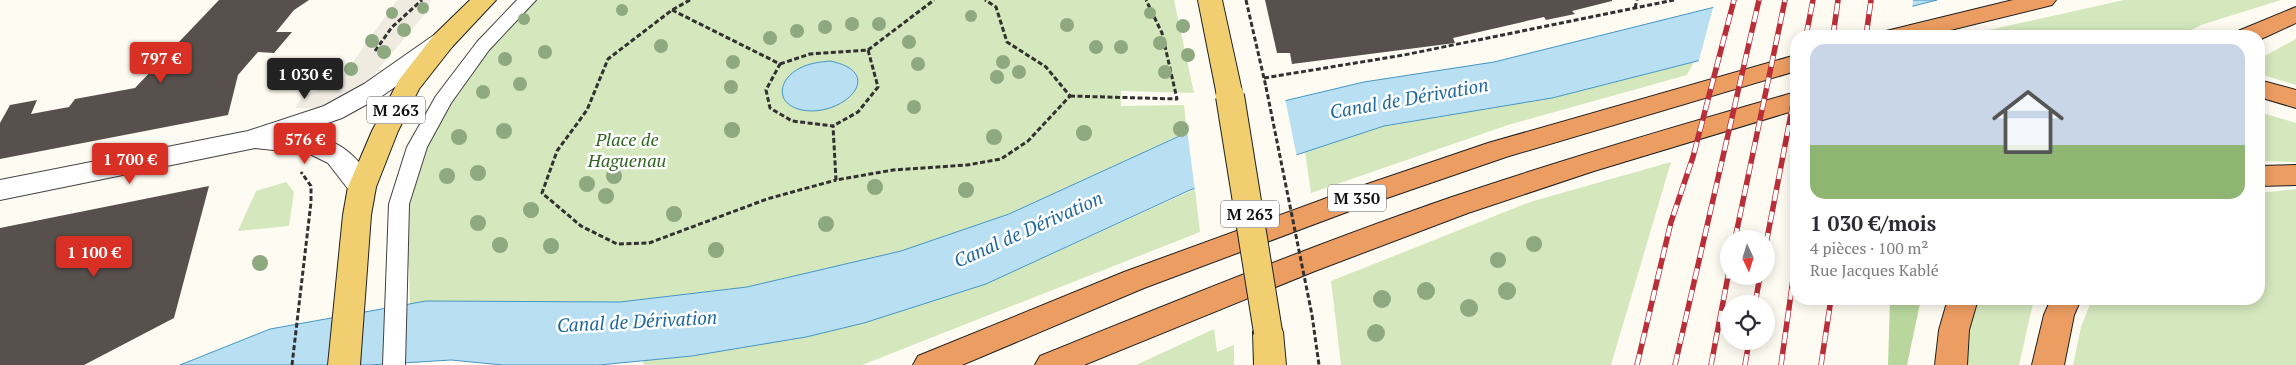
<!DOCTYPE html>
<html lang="fr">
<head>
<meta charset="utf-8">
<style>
  :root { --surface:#fff; --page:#f7f7f7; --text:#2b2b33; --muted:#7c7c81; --accent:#d93025 }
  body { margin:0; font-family:"PT Serif",serif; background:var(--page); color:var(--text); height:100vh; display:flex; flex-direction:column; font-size:19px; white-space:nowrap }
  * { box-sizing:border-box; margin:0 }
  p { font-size:16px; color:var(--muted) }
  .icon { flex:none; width:28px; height:28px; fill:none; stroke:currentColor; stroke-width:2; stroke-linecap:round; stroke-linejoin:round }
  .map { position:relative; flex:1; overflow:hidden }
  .side { position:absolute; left:1790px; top:30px; width:475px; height:275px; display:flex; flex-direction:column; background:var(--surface); border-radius:20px; box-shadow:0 2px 12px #0003 }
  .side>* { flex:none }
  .needle { width:32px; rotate:176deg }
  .fabs { position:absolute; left:1720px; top:230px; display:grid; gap:10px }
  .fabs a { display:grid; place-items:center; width:55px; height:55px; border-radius:50%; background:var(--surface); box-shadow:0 2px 12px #0003; font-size:25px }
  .price { position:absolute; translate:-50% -42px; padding:0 11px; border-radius:5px; background:var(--accent); color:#fff; font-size:16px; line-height:32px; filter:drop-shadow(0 1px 2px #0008) }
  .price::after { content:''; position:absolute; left:50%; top:30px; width:15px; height:11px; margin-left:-8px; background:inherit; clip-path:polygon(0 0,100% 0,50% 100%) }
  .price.selected { background:#222; color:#fff }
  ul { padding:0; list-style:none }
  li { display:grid; align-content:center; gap:10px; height:265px; padding:0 20px }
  li span { display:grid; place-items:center; height:155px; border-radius:15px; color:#555 }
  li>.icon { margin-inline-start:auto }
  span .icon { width:90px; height:90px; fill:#fffc; stroke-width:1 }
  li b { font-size:21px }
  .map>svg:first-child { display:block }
  .green { fill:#d4e7bd }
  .forest { fill:#b9d79d }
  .plaza { fill:#efebe1 }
  .water { fill:#b9dff3; stroke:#4496c6 }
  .pier { fill:#fefcf2 }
  .building { fill:#57504c }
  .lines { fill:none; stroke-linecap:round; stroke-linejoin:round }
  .lane-casing { stroke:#424242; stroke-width:2 }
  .street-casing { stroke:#424242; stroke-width:2 }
  .primary-casing { stroke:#202020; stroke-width:2 }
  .highway-casing { stroke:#202020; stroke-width:2 }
  .path { stroke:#313131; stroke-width:3; stroke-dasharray:5 2.5; stroke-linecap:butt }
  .lane { fill:#fff; fill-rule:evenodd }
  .street { fill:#fff; fill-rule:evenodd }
  .primary { fill:#f1ce70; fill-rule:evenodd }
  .highway { fill:#ec9d62; fill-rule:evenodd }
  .rail-casing { stroke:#b82e39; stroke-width:5.5 }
  .rail { stroke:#fff; stroke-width:4; stroke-dasharray:11; stroke-linecap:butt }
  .primary-bridge-casing { stroke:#202020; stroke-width:30; stroke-linecap:butt }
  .path-bridge { stroke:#313131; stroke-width:3; stroke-dasharray:5 2.5; stroke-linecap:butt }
  .primary-bridge { stroke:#f1ce70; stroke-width:28 }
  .tree { fill:#8ea880 }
  .labels { text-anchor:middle; stroke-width:5; stroke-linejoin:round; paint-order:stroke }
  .shield { fill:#fff; stroke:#575757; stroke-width:1 }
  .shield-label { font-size:16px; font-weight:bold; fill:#0f0f0f }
  .park-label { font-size:18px; font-style:italic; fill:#326422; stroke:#fff }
  .water-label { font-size:19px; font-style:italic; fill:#1f689b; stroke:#fff }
</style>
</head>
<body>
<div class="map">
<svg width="2296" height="365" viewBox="0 0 2296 365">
  <rect width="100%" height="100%" fill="#fefcf2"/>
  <g class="green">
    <polygon points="534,0 1174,0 1194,93 1121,91 1121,106 1184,105 1187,132 1009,214 901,251 747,287 620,302 426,301 410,304 409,268 401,247 408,195 428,138 465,77 523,9"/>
    <polygon points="2124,0 2281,0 2201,25 2180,36 1962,36"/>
    <polygon points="2296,39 2296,85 2259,74 2259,59"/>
    <polygon points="1694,62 1687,75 1508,125 1311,193 1305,152 1384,126 1552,98"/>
    <polygon points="2259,112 2296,123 2296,162 2259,161"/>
    <polygon points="1671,162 1611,365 1341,365 1331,281 1530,202"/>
    <polygon points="286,182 294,192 289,226 238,231 256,191"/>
    <polygon points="1195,189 1200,232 862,365 644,365 642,361 692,356 986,284"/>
    <polygon points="2296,189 2296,365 2073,365 2081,327 2092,299 2259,299 2259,193"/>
    <polygon points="1975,299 2034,299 2019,365 1962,365"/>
    <polygon points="1214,329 1217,352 1234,345 1234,365 1136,365"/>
  </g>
  <polygon class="forest" points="1890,299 1921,299 1907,365 1888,365"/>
  <polygon class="plaza" points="397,0 431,0 424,15 365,85 320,108 295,108 302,97 340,80"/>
  <g class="water">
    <polygon points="1743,0 1937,0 1552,98 1384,126 1190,190 986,284 864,323 806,337 692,356 599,365 503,365 451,360 369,365 180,365 270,329 426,301 620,302 747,287 901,251 1009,214 1197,128 1288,100 1364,82 1494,62"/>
    <path d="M830,61C889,73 842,118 802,110C774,104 778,79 800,68C810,63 820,62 830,61Z"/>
  </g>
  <g class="pier">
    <polygon points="1732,0 1913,0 1912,10 1807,36 1796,36 1796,39 1698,64 1714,4"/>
    <polygon points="1285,99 1297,157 1195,191 1187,129"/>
  </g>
  <g class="building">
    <polygon points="219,0 309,0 294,10 276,32 292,32 274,53 258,52 238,75 228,115 0,159 0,123 10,105 37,100 31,114 69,107 75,99 135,88"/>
    <polygon points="1265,0 1612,0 1612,1 1572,11 1575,14 1546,20 1544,17 1453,38 1455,43 1292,64 1290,53 1277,53"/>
    <polygon points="209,186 174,318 84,365 0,365 0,228"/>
  </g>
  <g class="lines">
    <defs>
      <polygon id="lane" points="517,0 536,0 489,50 451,103 427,147 409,204 405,365 383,365 389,204 407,147 436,96 477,42"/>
      <path id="street" d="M443,33L452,35L455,41L452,47L382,96L342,118L296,134C337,137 356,152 376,187L372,194L362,197L352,194L328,163L310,154L255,148L0,200V180L248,131L324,106L364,84L434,35Z"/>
      <g id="primary">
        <polygon points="470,0 496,0 452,47 419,89 398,131 376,187 371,215 360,365 328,365 343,215 348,187 372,131 399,80 434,35"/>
        <polygon points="1198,0 1222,0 1243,96 1239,102 1230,105 1221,102 1217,96"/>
        <polygon points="1268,320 1279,323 1283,332 1286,365 1254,365 1253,332 1257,323"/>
      </g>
      <g id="highway">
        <polygon points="2013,0 2056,0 2052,5 1926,36 1883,36 1886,31"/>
        <polygon points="2296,7 2296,23 2259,40 2259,36 2235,36 2238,31"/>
        <polygon points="1796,55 1796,71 1506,157 1355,209 1144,288 962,365 913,365 918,356 1124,272 1335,195 1488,143"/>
        <polygon points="2259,80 2296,90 2296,108 2259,97"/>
        <path d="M1796,92V110L1594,171L1468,213L1315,271L1084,365H1035L1040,356C1175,301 1311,246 1449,198C1564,159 1680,125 1796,92Z"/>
        <polygon points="2296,165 2296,185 2259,186 2259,166"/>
        <polygon points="1948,299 1978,299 1969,330 1967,365 1935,365 1939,330"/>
        <polygon points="2051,299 2081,299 2074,315 2064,365 2032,365 2044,315"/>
      </g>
    </defs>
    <use href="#lane" class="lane-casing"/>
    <use href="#street" class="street-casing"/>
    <use href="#primary" class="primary-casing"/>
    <use href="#highway" class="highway-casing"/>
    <g class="path">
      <polyline points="690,0 672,10 608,59 587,110 557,151 542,193 581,226 617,244 649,243 767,199 836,180"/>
      <polyline points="1246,0 1266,87"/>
      <polyline points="1635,8 1637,0"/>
      <polyline points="672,10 780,64 766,90 770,108 792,121 833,126 836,180 893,170 967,165 1001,159 1028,141 1070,96 1046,67 1007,42 996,7 985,0"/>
      <polyline points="868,50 934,0"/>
      <polyline points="375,51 392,27 422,0"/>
      <polyline points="780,64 810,54 868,50 878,87 858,112 833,126"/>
      <polyline points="1264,78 1404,55 1674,0"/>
      <polyline points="1070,96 1177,99 1162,33 1146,0"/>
      <polyline points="1312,315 1319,365"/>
      <polyline points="292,365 311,202 311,186 301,172"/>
    </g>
    <use href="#lane" class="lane"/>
    <use href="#street" class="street"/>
    <use href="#primary" class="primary"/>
    <use href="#highway" class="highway"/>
    <defs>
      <g id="rail">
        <polyline points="1806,36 1813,0"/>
        <polyline points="1833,36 1838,0"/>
        <polyline points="1866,36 1871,0"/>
        <polyline points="1735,239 1785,0"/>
        <polyline points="1766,244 1796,88"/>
        <polyline points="1755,304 1760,276"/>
        <polyline points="1637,365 1671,222 1693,157 1734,0"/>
        <polyline points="1675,365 1759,0"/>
        <polyline points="1711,365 1729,271"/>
        <polyline points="1745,365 1749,341"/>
        <polyline points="1781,365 1796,258"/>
        <polyline points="1821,365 1831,299"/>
      </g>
    </defs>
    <use href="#rail" class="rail-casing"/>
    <use href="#rail" class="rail"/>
    <defs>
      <polyline id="primary-bridge" points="1230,96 1268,332"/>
    </defs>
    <use href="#primary-bridge" class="primary-bridge-casing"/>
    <polyline class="path-bridge" points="1266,87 1312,315"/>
    <use href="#primary-bridge" class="primary-bridge"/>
  </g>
  <g class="tree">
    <circle cx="423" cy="8" r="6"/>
    <circle cx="622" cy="10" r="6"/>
    <circle cx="392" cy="13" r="6"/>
    <circle cx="1150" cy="13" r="6"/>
    <circle cx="971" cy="16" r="6"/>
    <circle cx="524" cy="19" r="6"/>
    <circle cx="852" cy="24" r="7"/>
    <circle cx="879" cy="24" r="7"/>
    <circle cx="1067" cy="25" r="7"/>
    <circle cx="1183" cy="26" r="7"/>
    <circle cx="825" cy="27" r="7"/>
    <circle cx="404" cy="30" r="7"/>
    <circle cx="797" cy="31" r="7"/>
    <circle cx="770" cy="38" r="7"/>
    <circle cx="372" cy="41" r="7"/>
    <circle cx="909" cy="42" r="7"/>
    <circle cx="1160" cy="43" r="7"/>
    <circle cx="661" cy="46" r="7"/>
    <circle cx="1096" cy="47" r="7"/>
    <circle cx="1121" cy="47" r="7"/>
    <circle cx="384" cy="52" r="7"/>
    <circle cx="545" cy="52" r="7"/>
    <circle cx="1188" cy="55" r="7"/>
    <circle cx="505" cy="59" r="7"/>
    <circle cx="733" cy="62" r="7"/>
    <circle cx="1003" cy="62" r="7"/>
    <circle cx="918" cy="64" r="7"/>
    <circle cx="351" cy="69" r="7"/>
    <circle cx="1019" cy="72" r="7"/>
    <circle cx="1165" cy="72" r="7"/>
    <circle cx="997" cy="77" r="7"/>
    <circle cx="520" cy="84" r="7"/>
    <circle cx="731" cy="87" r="7"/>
    <circle cx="483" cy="92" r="7"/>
    <circle cx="914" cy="107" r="7"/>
    <circle cx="1181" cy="129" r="8"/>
    <circle cx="732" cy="130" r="8"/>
    <circle cx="504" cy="131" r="8"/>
    <circle cx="1084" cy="133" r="8"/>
    <circle cx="459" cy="137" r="8"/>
    <circle cx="994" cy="137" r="8"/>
    <circle cx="478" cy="173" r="8"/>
    <circle cx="447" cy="176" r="8"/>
    <circle cx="614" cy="176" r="8"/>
    <circle cx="587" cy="184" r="8"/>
    <circle cx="875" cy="187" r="8"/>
    <circle cx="966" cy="190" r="8"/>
    <circle cx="606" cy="196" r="8"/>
    <circle cx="531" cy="210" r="8"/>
    <circle cx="674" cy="214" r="8"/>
    <circle cx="478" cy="223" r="8"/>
    <circle cx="826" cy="224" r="8"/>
    <circle cx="1534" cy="244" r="8"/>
    <circle cx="500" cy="245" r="8"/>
    <circle cx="551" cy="246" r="8"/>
    <circle cx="716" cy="250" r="8"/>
    <circle cx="1498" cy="260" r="8"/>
    <circle cx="260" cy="263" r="8"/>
    <circle cx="1426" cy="291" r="9"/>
    <circle cx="1507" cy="291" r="9"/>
    <circle cx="1382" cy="299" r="9"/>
    <circle cx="1469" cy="308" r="9"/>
    <circle cx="1376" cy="333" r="9"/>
  </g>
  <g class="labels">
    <g class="shield">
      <rect x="367" y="96.5" width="58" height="27" rx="4"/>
      <rect x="1328" y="184.5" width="58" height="27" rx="4"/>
      <rect x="1221" y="200.5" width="58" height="27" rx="4"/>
    </g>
    <g class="shield-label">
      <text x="396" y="116">M 263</text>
      <text x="1357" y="204">M 350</text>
      <text x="1250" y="220">M 263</text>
    </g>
    <g class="park-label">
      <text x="627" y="146">Place de<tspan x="627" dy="21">Haguenau</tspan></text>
    </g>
    <g class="water-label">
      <text transform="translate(1409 98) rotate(-10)" y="7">Canal de Dérivation</text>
      <text transform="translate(1028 229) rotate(-24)" y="7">Canal de Dérivation</text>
      <text transform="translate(637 321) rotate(-3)" y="7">Canal de Dérivation</text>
    </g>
  </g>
</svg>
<div class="fabs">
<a><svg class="needle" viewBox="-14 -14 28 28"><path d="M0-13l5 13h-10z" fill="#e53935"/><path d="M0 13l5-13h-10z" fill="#7c7c81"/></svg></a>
<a><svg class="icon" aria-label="locate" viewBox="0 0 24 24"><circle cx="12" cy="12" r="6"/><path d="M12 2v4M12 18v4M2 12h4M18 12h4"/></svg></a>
</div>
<b class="price" style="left:161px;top:84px">797 €</b>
<b class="price selected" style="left:305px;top:100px">1 030 €</b>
<b class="price" style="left:305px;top:165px">576 €</b>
<b class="price" style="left:130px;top:185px">1 700 €</b>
<b class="price" style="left:94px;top:278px">1 100 €</b>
<section class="side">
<ul>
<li><span style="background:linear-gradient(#c9d6e8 65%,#8fb573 0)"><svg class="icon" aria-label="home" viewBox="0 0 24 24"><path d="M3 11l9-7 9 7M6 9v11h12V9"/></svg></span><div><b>1 030 €/mois</b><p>4 pièces · 100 m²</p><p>Rue Jacques Kablé</p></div></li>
</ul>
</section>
</div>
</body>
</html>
